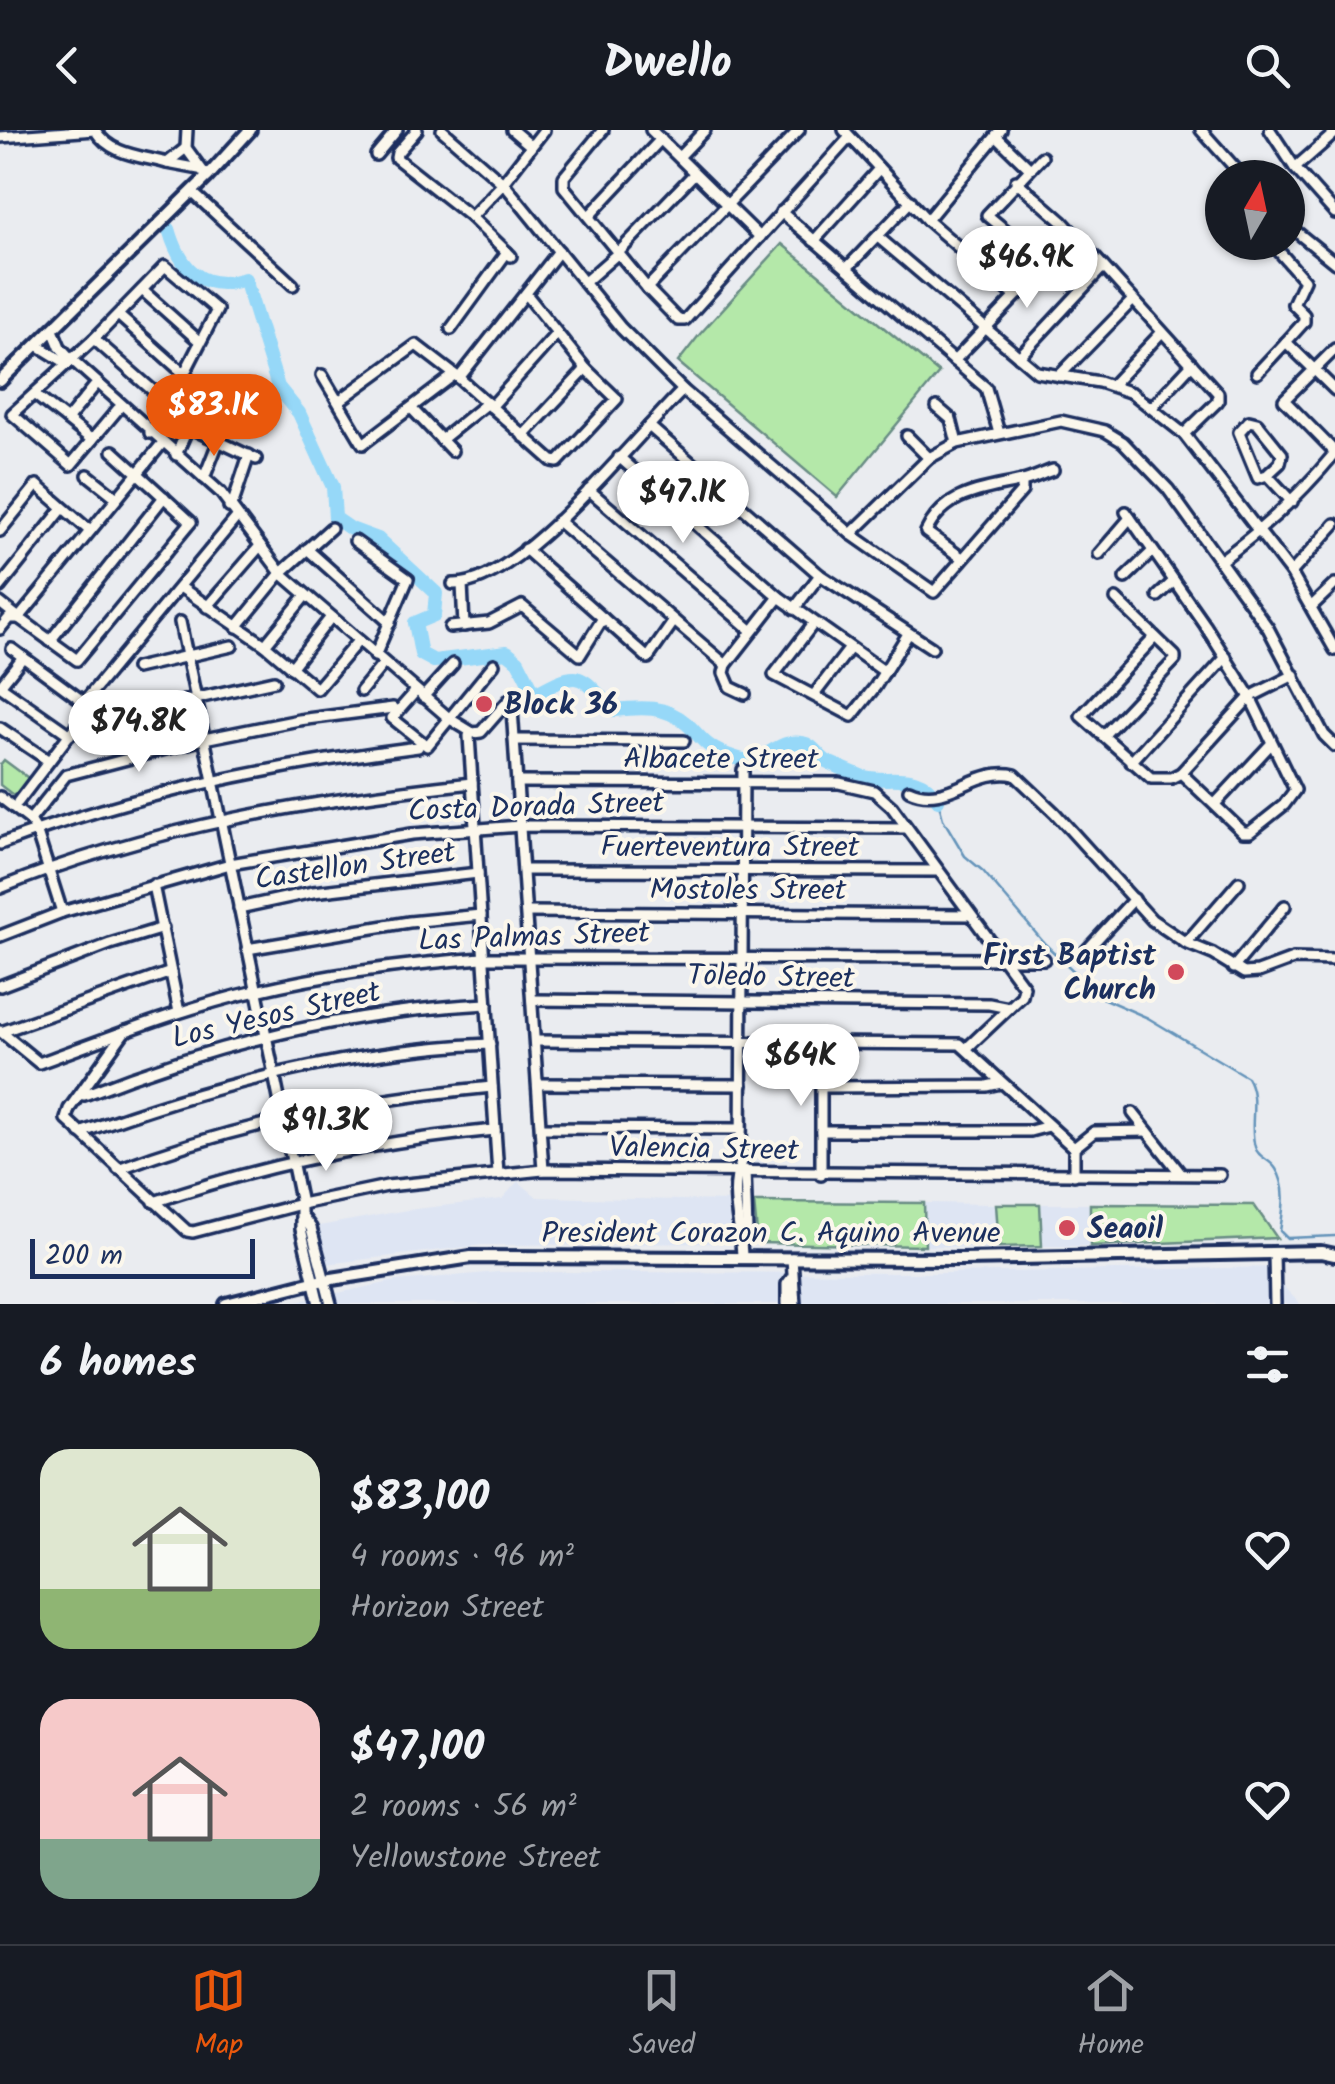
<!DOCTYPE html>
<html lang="en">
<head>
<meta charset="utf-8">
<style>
  :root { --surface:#171b24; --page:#242831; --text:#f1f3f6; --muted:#9ea1a6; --line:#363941; --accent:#ea580c }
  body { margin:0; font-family:Kalam,sans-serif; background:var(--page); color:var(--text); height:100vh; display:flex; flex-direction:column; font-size:38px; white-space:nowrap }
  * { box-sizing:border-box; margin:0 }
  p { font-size:32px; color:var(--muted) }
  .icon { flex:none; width:55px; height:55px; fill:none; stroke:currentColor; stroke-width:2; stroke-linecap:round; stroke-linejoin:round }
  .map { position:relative; height:1174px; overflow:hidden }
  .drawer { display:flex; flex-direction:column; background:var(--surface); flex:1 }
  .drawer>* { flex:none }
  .needle { width:65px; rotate:9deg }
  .fabs { position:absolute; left:1205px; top:30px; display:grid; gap:20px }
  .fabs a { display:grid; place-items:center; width:100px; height:100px; border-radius:50%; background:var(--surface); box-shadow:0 2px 8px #0004; font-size:50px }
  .scale { position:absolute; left:30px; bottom:25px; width:225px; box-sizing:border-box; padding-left:10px; border:5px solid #1b2f5e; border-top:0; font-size:28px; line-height:35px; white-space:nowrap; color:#1b2f5e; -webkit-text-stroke:8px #fbf7ec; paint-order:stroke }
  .price { position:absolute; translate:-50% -85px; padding:0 22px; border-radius:35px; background:#fff; color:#222; font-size:32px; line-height:65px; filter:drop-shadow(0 2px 5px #0008) }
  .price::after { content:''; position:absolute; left:50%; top:60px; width:30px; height:22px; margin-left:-15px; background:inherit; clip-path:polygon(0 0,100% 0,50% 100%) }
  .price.on { background:var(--accent); color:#fff }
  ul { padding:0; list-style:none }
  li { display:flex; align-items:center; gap:30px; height:250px; padding:0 40px }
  li span { display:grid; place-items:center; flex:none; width:280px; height:200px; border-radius:30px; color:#555 }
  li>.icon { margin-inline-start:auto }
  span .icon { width:120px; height:120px; fill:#fffc; stroke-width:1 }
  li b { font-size:42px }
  h2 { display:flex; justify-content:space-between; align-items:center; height:120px; padding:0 40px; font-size:42px }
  header { display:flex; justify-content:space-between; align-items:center; height:130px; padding:0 40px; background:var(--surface); font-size:45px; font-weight:600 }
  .tabs { display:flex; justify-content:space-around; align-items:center; height:140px; border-top:2px solid var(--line); background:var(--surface); font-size:28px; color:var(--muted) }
  .tabs a { display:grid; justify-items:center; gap:5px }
  .tabs .on { color:var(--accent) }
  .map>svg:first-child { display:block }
  .built { fill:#dee5f3 }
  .green { fill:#b4e8a9; stroke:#688c84; stroke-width:2.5 }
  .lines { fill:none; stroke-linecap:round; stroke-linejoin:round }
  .stream { stroke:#6594ba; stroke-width:2.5 }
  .river { stroke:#96d8f8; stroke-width:14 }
  .minor-casing { stroke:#1b2f5e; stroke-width:16 }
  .major-casing { stroke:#1b2f5e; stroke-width:18 }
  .minor { stroke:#fbf7ec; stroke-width:9 }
  .major { stroke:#fbf7ec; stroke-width:10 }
  .poi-dot { fill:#d1495b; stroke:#fbf7ec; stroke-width:4 }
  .labels { text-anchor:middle; stroke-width:8; stroke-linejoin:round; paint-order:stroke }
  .poi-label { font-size:30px; font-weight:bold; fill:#1b2f5e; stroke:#fbf7ec; text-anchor:start }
  .street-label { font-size:30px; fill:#1b2f5e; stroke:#fbf7ec }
</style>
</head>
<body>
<header><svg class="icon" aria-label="back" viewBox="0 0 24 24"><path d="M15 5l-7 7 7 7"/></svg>Dwello<svg class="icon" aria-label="search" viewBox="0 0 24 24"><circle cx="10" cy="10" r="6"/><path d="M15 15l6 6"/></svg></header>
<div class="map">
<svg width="1335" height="1174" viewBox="0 0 1335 1174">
  <rect width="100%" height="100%" fill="#eaecf0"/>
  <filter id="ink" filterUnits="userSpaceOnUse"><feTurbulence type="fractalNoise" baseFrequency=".01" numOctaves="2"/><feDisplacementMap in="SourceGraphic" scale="20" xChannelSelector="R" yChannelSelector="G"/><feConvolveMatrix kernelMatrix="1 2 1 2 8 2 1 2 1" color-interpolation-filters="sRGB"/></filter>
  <g filter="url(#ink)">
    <g class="built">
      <polygon points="518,1051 537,1067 732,1071 733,1104 724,1113 482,1115 326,1134 319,1096 407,1080 502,1069"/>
      <polygon points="924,1073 996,1074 999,1117 925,1116"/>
      <polygon points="1040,1074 1090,1074 1090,1116 1042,1116"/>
      <polygon points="1281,1137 1281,1154 1300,1174 284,1174 396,1151 498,1142 945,1143"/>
    </g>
    <g class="green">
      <polygon points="782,114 939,243 837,367 678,232 700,204"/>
      <polygon points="4,630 31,650 17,668 0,655 0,635"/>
      <polygon points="754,1072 924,1073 925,1116 758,1113"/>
      <polygon points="996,1074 1040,1074 1042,1116 999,1117"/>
      <polygon points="1090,1074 1254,1075 1277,1108 1090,1116"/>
    </g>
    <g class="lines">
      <path class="stream" d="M938,670L943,689L965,726L983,741L1045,814L1102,868L1148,888L1247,947C1260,969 1248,993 1255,1017C1258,1028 1270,1029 1276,1039C1288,1058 1283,1081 1280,1101L1287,1108L1335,1106"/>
      <path class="river" d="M169,99C180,138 201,163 245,149L278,257L299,283L333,357L335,388L351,399L378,409L436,463L434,485L415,493L421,524L434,531L507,522L518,531L535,564C583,537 578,545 614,580C641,577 666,575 687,594C700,606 705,616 722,623C731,626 743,632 752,630C770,626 782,609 802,613C814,615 817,625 826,631C836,636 851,642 861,646C886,655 917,637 938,670"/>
      <defs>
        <g id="minor">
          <path d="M95,0C110,25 141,26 167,33L186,18"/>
          <polyline points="187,0 186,18 207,47"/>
          <polyline points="417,0 397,23 396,28 471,87 511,126"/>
          <polyline points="442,0 505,55 621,198 683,260 851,404 929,328 957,313 1061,291 1105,301 1123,312 1168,359 1268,498 1324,605 1335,616"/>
          <polyline points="512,0 531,16"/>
          <polyline points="603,0 564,47 564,57 647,158 678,190 685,190 849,8"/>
          <polyline points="651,0 760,107"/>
          <polyline points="844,0 927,90 1015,166"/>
          <polyline points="1201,0 1244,48"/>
          <polyline points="1270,0 1295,38 1335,83"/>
          <polyline points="996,6 1030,39"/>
          <polyline points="0,7 95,0"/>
          <polyline points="376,25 397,0"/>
          <polyline points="679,27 705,0"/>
          <polyline points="1042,27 987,85 1045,133"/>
          <polyline points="167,33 199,39"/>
          <polyline points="1295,38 1335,3"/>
          <polyline points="1016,51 1063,92 1218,263 1218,271 1184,304"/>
          <polyline points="192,62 293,155"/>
          <polyline points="781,82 986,258 999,303"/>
          <polyline points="589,86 661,9"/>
          <polyline points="471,87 499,58 544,0"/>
          <polyline points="927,90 1001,0"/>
          <polyline points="1288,95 1335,133"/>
          <polyline points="878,107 1037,242 1099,252 1132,263 1184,304 1291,443 1335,520"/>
          <polyline points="814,111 878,40"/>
          <polyline points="1277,119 1304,150 1293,174 1304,185 1304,192 1286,212 1335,260"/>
          <polyline points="848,137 911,71"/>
          <polyline points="586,151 618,123 694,44"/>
          <polyline points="647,158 799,0"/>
          <polyline points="142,160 199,211"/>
          <polyline points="118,185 182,242"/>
          <polyline points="451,199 507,122"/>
          <polyline points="53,200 60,217 70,228 221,363 281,443 450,589 473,603 481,602 517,561"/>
          <polyline points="94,209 167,273"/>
          <polyline points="37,215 68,234"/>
          <polyline points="1335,219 1284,270 1335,322"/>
          <polyline points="1019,227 1102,138"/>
          <polyline points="954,231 1074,106"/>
          <polyline points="1257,243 1286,212"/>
          <polyline points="322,245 363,314 454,245"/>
          <polyline points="1059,246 1133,170"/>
          <polyline points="459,248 559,121"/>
          <polyline points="1112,255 1162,202"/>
          <polyline points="35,265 67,290 94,257"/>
          <polyline points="339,271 416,215 459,248 552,331 558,332 617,269 586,239 527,165"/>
          <polyline points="1153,276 1192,234"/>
          <polyline points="491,277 557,203"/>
          <polyline points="937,277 951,289 957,313"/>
          <polyline points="118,279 71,335 12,284 94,209 165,136 217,180 163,285 150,303"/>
          <polyline points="412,279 452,321"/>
          <polyline points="163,285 256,329"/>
          <polyline points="67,290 92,310"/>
          <polyline points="649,296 820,445 932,518"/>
          <polyline points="523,306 586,239"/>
          <polyline points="907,306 929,328"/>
          <polyline points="441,310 487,273"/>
          <polyline points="113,321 191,392 77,530 19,488 160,316"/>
          <polyline points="176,325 188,298"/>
          <polyline points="619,327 779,467 885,542"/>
          <polyline points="88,345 117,368"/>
          <polyline points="1267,345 1280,333 1282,324 1257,293 1249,291 1239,302 1258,348 1267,345 1292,372"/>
          <polyline points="204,348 219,310"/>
          <polyline points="589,360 752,501"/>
          <polyline points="229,377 234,370 249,325"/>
          <polyline points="1126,382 1205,495 1250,567 1295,660 1284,675 1250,702 1243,702 1181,643"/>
          <polyline points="558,391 726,535"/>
          <polyline points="0,401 37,355 90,401"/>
          <polyline points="851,404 934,462 1022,361 1022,351"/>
          <polyline points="355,411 408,449 375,526"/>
          <polyline points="307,419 390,493"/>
          <polyline points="525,419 648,528 674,491"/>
          <polyline points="1099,424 1130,388"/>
          <path d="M962,428L926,402C945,361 984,360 1022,351C1032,349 1043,343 1053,340"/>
          <path d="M1220,431C1264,399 1300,365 1335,323"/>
          <polyline points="1291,443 1335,394"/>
          <polyline points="1125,448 1152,422"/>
          <path d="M453,454C519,457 635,306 683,260"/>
          <polyline points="462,454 464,496"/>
          <polyline points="0,457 63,378"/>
          <polyline points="180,457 265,515 317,559 358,511"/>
          <polyline points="1158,466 1174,451"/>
          <polyline points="0,473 19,488 9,488 0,499"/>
          <polyline points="1312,476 1335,454"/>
          <polyline points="207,477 260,416"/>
          <polyline points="794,479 820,445"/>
          <polyline points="180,492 301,1074 301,1099 319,1174"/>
          <polyline points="813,494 774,545 852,586 875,557 908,504"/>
          <polyline points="237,497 281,443 331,398"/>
          <polyline points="450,497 489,493 522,476 580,525 603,488"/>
          <polyline points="1155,507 1081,586 1151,648 1171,648 1181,643 1250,567 1294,545"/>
          <polyline points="50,511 164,367"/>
          <polyline points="265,515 306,465"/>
          <polyline points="12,519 84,572 88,580 18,672"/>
          <polyline points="136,538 232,516"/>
          <polyline points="291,538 331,487"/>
          <polyline points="0,556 70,605"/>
          <polyline points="0,556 23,527"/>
          <polyline points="361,561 384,533"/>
          <polyline points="416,561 392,588 427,616 494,534"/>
          <polyline points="745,564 730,557 724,543 726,535 779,467"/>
          <polyline points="814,565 850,518"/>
          <polyline points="423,567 453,534"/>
          <polyline points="84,572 237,387"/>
          <polyline points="512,579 543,1040"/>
          <polyline points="109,588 274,551"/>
          <polyline points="0,598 49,631"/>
          <polyline points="469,606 498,1044"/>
          <polyline points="1103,606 1175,530 1175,526 1116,469"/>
          <polyline points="515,610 684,611"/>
          <polyline points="1131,632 1226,527"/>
          <polyline points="517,652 839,653 874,661 892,677 1024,857 1022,866 967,918"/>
          <path d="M909,660C947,678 976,636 1015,645L1055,683L1152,790L1186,813L1213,824L1244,843L1258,842L1293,829L1335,830"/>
          <polyline points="0,667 30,690 36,700 62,782"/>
          <polyline points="1215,674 1271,614"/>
          <polyline points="30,690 66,645 204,609 299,590 393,578"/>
          <path d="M0,714C135,663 275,635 418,617"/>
          <polyline points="523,740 937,741"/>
          <polyline points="153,755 179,882"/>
          <path d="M0,758C150,697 312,670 472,653"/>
          <polyline points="239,778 313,762 478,743"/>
          <polyline points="526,782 970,785"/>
          <polyline points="0,806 62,782 230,734 412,704 520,696 907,698"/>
          <polyline points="1186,813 1239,752"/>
          <polyline points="247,819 409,792 481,785"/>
          <polyline points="1086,821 1134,769"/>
          <polyline points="1233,838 1285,776"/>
          <polyline points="0,856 110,814 163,798"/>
          <polyline points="532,870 989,874 1009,878"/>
          <path d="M0,901L39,933C111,907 182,878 256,861C331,843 406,834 482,828L1044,829"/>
          <polyline points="125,901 69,979 66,989 187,1101 193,1102 301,1074 387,1056 543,1040 1220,1045"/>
          <polyline points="1,902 171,842"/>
          <polyline points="535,911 960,914 1074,1018"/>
          <polyline points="821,914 821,1045"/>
          <polyline points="538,954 742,955"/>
          <polyline points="821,957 987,956 1001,953"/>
          <path d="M84,965C213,914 349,881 487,874"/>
          <polyline points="1133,983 1181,1044"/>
          <polyline points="541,998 741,999"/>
          <polyline points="821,1001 1030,1001 1049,996"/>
          <path d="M80,1003C209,956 352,919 490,914"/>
          <polyline points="1074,1018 1094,1002 1147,1001"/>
          <polyline points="1074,1018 1074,1045"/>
          <path d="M118,1039C239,993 363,969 492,957"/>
          <path d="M154,1072C266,1034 378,1011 495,1000"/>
          <polyline points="303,1087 311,1098 331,1174"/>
          <polyline points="742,1111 747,1102 745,1040"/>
          <polyline points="1274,1123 1275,1174"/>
          <path d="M742,1128C742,1098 728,1062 741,1033L743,640"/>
          <polyline points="792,1128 795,1174"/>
          <polyline points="787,1174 787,1154 792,1147"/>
        </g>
        <g id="major">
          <polyline points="0,251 207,47 250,0"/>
          <polyline points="226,1174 313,1152 471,1127 963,1129 1321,1122 1335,1125"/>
        </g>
      </defs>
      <use href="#minor" class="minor-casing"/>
      <use href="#major" class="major-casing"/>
      <use href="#minor" class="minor"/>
      <use href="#major" class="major"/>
    </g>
  </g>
  <g class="poi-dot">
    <circle cx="484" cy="574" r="10"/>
    <circle cx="1176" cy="842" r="10"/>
    <circle cx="1067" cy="1098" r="10"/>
  </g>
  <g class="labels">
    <g class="poi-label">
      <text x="504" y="584">Block 36</text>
      <text x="1156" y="835" text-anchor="end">First Baptist<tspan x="1156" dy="34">Church</tspan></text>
      <text x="1087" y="1108">Seaoil</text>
    </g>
    <g class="street-label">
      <text x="721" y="638">Albacete Street</text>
      <text transform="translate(536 676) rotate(-2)" y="10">Costa Dorada Street</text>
      <text x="730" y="726">Fuerteventura Street</text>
      <text transform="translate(355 735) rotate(-8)" y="10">Castellon Street</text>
      <text x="748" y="769">Mostoles Street</text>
      <text transform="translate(534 806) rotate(-2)" y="10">Las Palmas Street</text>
      <text transform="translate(771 846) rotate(1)" y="10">Toledo Street</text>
      <text transform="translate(276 884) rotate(-13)" y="10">Los Yesos Street</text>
      <text transform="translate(704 1018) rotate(1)" y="10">Valencia Street</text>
      <text x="771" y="1112">President Corazon C. Aquino Avenue</text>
    </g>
  </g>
</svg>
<div class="fabs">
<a><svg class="needle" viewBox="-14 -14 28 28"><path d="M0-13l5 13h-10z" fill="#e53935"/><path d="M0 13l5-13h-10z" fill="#9ea1a6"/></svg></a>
</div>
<div class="scale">200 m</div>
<b class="price" style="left:1027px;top:181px">$46.9K</b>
<b class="price on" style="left:214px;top:329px">$83.1K</b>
<b class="price" style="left:683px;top:416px">$47.1K</b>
<b class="price" style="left:139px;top:645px">$74.8K</b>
<b class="price" style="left:801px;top:979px">$64K</b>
<b class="price" style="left:326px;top:1044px">$91.3K</b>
</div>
<section class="drawer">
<h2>6 homes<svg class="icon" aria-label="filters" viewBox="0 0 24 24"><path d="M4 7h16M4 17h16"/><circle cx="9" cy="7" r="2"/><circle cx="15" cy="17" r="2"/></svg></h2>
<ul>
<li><span style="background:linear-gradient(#dfe7d0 70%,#8fb573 0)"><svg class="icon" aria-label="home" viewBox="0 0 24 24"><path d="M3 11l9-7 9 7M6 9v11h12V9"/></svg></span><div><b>$83,100</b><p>4 rooms · 96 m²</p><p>Horizon Street</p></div><svg class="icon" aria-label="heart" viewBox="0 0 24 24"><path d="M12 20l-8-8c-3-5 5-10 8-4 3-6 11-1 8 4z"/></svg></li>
<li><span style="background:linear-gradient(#f6c9c9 70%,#7fa58c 0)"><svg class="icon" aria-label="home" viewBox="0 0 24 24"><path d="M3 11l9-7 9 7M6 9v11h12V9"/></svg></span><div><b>$47,100</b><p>2 rooms · 56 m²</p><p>Yellowstone Street</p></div><svg class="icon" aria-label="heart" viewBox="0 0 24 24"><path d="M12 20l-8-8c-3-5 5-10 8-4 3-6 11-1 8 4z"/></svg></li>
</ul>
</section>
<nav class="tabs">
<a class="on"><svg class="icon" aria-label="map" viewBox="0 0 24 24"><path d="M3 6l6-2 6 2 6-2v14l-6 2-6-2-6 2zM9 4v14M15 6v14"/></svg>Map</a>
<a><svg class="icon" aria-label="saved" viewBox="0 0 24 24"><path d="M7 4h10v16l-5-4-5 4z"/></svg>Saved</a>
<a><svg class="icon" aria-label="home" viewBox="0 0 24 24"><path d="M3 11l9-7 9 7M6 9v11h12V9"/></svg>Home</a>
</nav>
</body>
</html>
